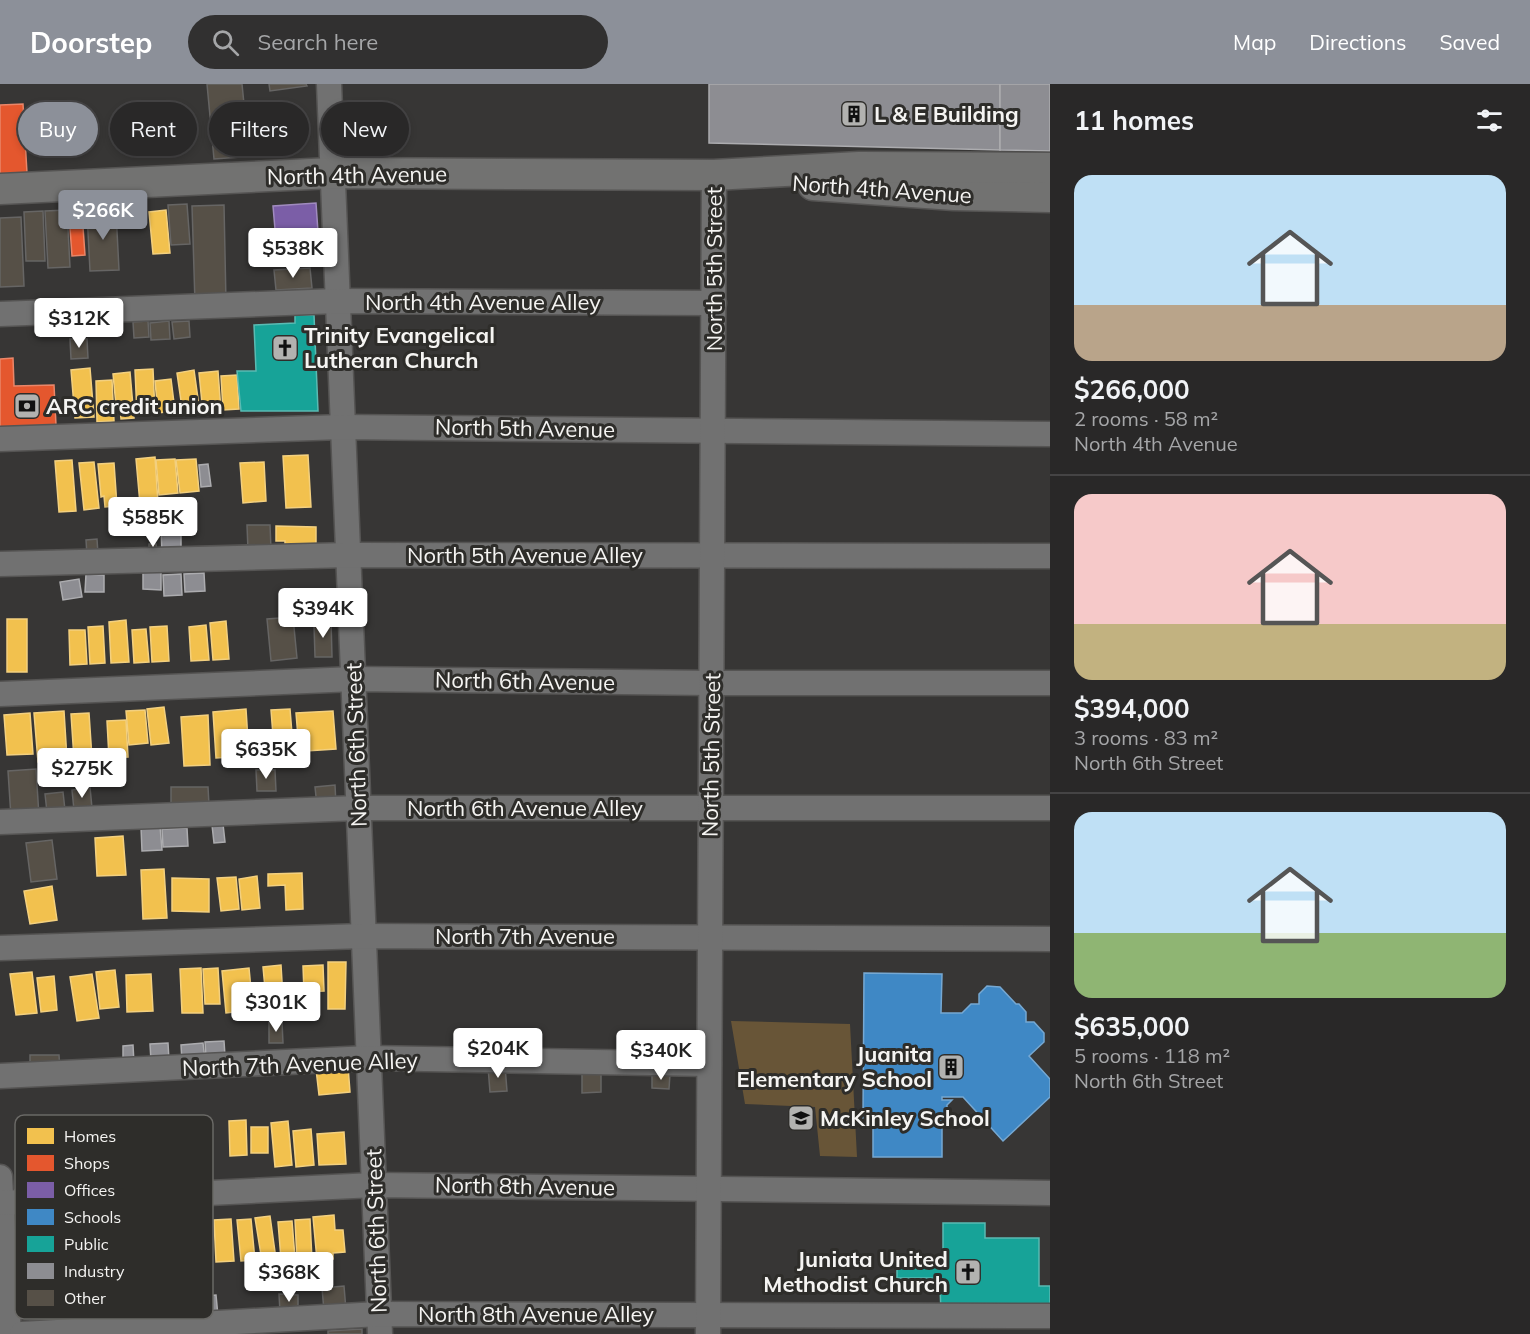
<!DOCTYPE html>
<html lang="en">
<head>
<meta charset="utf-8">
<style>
  :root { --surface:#292828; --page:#313030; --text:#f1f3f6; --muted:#a5a6a8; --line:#454445; --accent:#8c9099 }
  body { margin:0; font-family:Mulish,sans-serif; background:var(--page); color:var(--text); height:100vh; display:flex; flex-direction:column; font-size:22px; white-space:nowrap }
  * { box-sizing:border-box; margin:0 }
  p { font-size:20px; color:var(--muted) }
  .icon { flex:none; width:33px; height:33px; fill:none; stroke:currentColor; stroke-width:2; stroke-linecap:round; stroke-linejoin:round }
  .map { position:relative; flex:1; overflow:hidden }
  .drawer { display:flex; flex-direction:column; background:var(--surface); width:480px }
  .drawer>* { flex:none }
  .banner { position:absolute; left:18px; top:18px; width:570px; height:54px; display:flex; gap:12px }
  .price { position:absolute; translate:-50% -51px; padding:0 14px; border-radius:6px; background:#fff; color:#222; font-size:20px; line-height:39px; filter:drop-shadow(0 2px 3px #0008) }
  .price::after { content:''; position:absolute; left:50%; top:36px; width:18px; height:14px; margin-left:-9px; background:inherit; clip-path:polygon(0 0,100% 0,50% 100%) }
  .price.on { background:var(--accent); color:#fff }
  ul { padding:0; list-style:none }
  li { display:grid; align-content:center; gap:12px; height:318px; padding:0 24px }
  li+li { border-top:2px solid var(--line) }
  li span { display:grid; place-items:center; height:186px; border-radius:18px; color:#555 }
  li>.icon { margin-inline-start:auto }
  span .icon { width:108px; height:108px; fill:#fffc; stroke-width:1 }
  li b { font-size:26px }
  h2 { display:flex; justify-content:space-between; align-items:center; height:72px; padding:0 24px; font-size:26px }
  .chip { padding:0 21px; border-radius:27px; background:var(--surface); box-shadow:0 3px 9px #0003,0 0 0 2px var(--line); font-size:21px; line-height:54px }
  .chip.on { background:var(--accent); color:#fff }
  header { display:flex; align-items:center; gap:36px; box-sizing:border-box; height:84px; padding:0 30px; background:var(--accent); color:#fff }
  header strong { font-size:28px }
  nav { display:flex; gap:33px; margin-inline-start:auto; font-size:21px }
  .search { width:420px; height:54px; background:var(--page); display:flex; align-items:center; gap:15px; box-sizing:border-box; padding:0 21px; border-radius:33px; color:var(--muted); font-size:22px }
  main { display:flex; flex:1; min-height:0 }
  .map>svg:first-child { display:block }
  .green { fill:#685537 }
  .homes { fill:#f2c14e; stroke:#f3d07f; stroke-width:1.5 }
  .shops { fill:#e4572e; stroke:#e98669; stroke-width:1.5 }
  .offices { fill:#7b5ea7; stroke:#a08bbe; stroke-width:1.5 }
  .schools { fill:#3f88c5; stroke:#76a8d2; stroke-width:1.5 }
  .public { fill:#17a398; stroke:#5abbb3; stroke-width:1.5 }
  .industry { fill:#8d8d92; stroke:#acacaf; stroke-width:1.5 }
  .building { fill:#565047; stroke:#666564; stroke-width:1.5 }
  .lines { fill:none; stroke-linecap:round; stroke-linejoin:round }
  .minor-casing { stroke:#555453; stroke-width:27 }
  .major-casing { stroke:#555453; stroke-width:33 }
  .minor { stroke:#717171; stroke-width:24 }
  .major { stroke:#727271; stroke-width:30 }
  .labels { text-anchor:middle; stroke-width:6; stroke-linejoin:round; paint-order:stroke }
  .poi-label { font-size:22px; font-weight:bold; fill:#f5f4f2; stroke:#2e2d2a; text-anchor:start }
  .street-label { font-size:22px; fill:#f5f4f2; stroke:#2e2d2a }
  .key { fill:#2e2d2a; stroke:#6a6966; stroke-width:1.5 }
  .key-label { font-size:16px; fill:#f5f4f2 }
</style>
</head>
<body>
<header>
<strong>Doorstep</strong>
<div class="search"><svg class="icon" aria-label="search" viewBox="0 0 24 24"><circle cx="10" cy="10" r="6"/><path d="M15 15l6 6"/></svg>Search here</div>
<nav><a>Map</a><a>Directions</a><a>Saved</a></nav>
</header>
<main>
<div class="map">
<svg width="1050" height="1250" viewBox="0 0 1050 1250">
  <rect width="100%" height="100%" fill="#373635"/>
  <polygon class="green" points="731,937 850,940 857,1073 820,1072 815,1023 745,1020"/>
  <g class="homes">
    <polygon points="166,126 170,169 153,170 149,128"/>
    <polygon points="90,284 94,333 75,334 71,286"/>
    <polygon points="153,285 155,329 137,330 135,286"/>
    <polygon points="194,286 200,329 183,331 177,289"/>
    <polygon points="218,287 221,327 203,329 199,289"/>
    <polygon points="130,288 134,334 121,335 120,323 116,321 113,290"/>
    <polygon points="237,291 239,325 223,326 221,292"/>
    <polygon points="171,295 175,327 158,329 155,297"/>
    <polygon points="112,296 114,337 97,338 96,297"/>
    <polygon points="308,371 311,423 286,424 283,372"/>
    <polygon points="155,373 158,419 140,420 136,375"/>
    <polygon points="175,375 178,409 159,411 156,376"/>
    <polygon points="196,375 199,407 180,409 176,376"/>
    <polygon points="72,376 76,427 59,428 55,377"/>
    <polygon points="94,378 99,424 84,426 79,379"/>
    <polygon points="264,378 266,417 243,419 240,379"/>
    <polygon points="114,379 117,422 105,423 104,412 101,413 98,380"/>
    <polygon points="276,442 316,443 316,469 285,469 285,457 276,457"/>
    <rect x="7" y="535" width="20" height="53"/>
    <polygon points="126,536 129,578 111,579 109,538"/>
    <polygon points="226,537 229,575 213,576 210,539"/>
    <polygon points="206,541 209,576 191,577 189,543"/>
    <polygon points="103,542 105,579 90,580 88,543"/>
    <polygon points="167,542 169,577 152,578 150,543"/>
    <polygon points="146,545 149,578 134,579 132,546"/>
    <polygon points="69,546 85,546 87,580 70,581"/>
    <polygon points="164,623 169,659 151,661 147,625"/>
    <polygon points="246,625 249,672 216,674 213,628"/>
    <polygon points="290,625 293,662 274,664 271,626"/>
    <polygon points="145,626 148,659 129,661 126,627"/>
    <polygon points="64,627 67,675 38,678 34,629"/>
    <polygon points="333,627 336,665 306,667 305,653 298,653 296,629"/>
    <polygon points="30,629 33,670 7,671 4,631"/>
    <polygon points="89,629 92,674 74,675 71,630"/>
    <polygon points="208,631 210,681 184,682 181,633"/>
    <polygon points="126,636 128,673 109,674 107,637"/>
    <polygon points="123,752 126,791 97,792 95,754"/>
    <polygon points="164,785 167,834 143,835 141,786"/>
    <polygon points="302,789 303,825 286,826 285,801 268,802 268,790"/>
    <polygon points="257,792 260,824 242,826 239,795"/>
    <polygon points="236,793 239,825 221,827 217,794"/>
    <polygon points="172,794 209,795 209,828 172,827"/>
    <polygon points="52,802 57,836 30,840 24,807"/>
    <polygon points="328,878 346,878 345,925 328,925"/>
    <polygon points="281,881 283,914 266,915 263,883"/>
    <polygon points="323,881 324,907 304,908 303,882"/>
    <polygon points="201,884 203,929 182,929 180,885"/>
    <polygon points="218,884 220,920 205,920 203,885"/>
    <polygon points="249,884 253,926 226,929 222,887"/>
    <polygon points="115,886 119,923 100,925 96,888"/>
    <polygon points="32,888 37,929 16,931 10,890"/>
    <polygon points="92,890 99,934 77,937 70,893"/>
    <polygon points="151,890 153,927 127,928 126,891"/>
    <polygon points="54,892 57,926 41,928 37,894"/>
    <polygon points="348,982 350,1008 319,1011 316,985"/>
    <polygon points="246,1036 247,1071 230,1072 229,1037"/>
    <polygon points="288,1037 292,1081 275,1083 271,1039"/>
    <rect x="251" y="1043" width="17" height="26"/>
    <polygon points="311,1045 314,1081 296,1083 293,1047"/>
    <polygon points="344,1048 346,1080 319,1081 317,1050"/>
    <polygon points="334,1131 335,1146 343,1146 345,1168 333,1169 333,1175 317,1176 313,1133"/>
    <polygon points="270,1132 276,1175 262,1177 255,1134"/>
    <polygon points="231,1135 234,1177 216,1178 214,1136"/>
    <polygon points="251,1135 255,1176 241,1177 237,1136"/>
    <polygon points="310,1135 312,1176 297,1176 295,1136"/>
    <polygon points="292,1137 295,1174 281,1175 278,1138"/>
  </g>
  <g class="shops">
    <polygon points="23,20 27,89 0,91 0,21"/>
    <polygon points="82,129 85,171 72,172 69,130"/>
    <polygon points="13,274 14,302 54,301 56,341 0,343 0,275"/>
  </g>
  <polygon class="offices" points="316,119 320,177 278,180 273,122"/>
  <polygon class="schools" points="864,889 942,890 941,929 962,929 971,920 979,920 979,910 987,902 1000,903 1016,920 1019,920 1026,928 1026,938 1034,938 1044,949 1044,958 1029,972 1050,995 1050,1013 1003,1057 963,1013 942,1013 942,1016 952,1016 947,1021 947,1031 942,1035 942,1073 873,1073 873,1037 877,1034 863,1034"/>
  <g class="public">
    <polygon points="295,231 314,231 318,327 241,327 237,287 256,287 254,241 295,239"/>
    <polygon points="943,1139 985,1139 985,1154 1039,1154 1039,1202 1050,1202 1050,1231 941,1230 940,1201 932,1201 932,1194 897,1194 897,1174 924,1174 924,1183 943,1183"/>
  </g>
  <g class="industry">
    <polygon points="709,0 1000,0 1000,66 709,59"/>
    <polygon points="1000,0 1050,0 1050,67 1000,66"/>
    <polygon points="208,380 211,402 201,403 199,381"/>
    <polygon points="161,445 181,445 181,469 162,469"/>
    <polygon points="143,488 161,488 161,506 143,505"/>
    <polygon points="204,489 205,507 185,508 184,490"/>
    <polygon points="86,490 104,491 104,508 85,508"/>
    <polygon points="181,490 182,511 164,512 163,491"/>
    <polygon points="79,495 82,513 63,516 60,498"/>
    <polygon points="223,740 225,758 214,759 212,741"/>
    <polygon points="160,742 162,766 142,767 141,743"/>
    <polygon points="187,744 188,762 163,763 162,745"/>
    <polygon points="224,957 225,972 206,973 205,958"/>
    <polygon points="168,959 169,976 151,977 150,960"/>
    <polygon points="203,959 205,975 182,977 181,961"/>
    <polygon points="133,961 134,979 123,980 123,962"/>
    <polygon points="216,1211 218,1232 206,1233 204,1212"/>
  </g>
  <g class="building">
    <polygon points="207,0 242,0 246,40 252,40 255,72 214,75"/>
    <polygon points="269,0 306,0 307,2 270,7"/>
    <polygon points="187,120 190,160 171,161 168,121"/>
    <polygon points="224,121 226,218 195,219 192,122"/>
    <polygon points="67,126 70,183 48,184 45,127"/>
    <polygon points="43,127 45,177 26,177 24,128"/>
    <polygon points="116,127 119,186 90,187 87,129"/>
    <polygon points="21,133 24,202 0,203 0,134"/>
    <polygon points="310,184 312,204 276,206 274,186"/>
    <polygon points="148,237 149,253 134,254 133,238"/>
    <polygon points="169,237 170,255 151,256 150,239"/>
    <polygon points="189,237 190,253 174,255 172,238"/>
    <polygon points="70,255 87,255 88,274 71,275"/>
    <polygon points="247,441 270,441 271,465 248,466"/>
    <polygon points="97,455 98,470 87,471 86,456"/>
    <polygon points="149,460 156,460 157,468 149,468"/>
    <polygon points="293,533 297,574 271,577 267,535"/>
    <polygon points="323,535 331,535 332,573 315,573 314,541 323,541"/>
    <polygon points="36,685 39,732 11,733 8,687"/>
    <polygon points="256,686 275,686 276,707 257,707"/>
    <polygon points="335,701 336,721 317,722 315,703"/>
    <polygon points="90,703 92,724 74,726 72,706"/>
    <polygon points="171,703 208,703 209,721 171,721"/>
    <polygon points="63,708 65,726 47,728 45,710"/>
    <polygon points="52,756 57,795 31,798 26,759"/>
    <polygon points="269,938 282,938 283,959 269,959"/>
    <polygon points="30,971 59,971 60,987 30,987"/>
    <polygon points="505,982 507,1007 490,1008 488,983"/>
    <polygon points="582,986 601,986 601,1008 582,1009"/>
    <polygon points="652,990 670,990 669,1005 652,1004"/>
    <polygon points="344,1202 346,1226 324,1227 322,1204"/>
    <polygon points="279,1210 298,1211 298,1228 280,1228"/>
    <polygon points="362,1245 362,1250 328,1250 328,1247"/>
  </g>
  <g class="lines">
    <defs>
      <g id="minor">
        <polyline points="329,0 380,1250"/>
        <polyline points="0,230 337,217 714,219"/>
        <polyline points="0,355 342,343 1050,350"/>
        <polyline points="0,480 348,471 1050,472"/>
        <polyline points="0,610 354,595 712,599 1050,599"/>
        <polyline points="0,738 358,724 1050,724"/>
        <polyline points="0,864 363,852 1050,855"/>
        <polyline points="0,992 369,974 709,980"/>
        <polyline points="0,1093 9,1250"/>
        <polyline points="0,1119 374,1101 1050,1109"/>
        <polyline points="22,1250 379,1230 1050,1232"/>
        <polyline points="708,1250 714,91"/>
      </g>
      <g id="major">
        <polyline points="813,101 954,111 1050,113"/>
        <polyline points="0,105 332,89 714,91 859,83 1050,84"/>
      </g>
    </defs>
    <use href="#minor" class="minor-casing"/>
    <use href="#major" class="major-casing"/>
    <use href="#minor" class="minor"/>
    <use href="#major" class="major"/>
  </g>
  <defs>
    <symbol id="building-square" viewBox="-11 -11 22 22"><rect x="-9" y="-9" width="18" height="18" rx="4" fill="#b2b2b0" stroke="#2e2d2a"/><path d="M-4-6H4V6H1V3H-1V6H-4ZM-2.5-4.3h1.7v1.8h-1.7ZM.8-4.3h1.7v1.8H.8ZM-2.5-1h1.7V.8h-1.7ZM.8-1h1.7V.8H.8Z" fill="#111"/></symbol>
    <symbol id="church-square" viewBox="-11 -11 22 22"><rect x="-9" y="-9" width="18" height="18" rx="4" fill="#b2b2b0" stroke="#2e2d2a"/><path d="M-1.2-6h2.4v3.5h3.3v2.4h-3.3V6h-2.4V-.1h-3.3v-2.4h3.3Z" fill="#111"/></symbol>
    <symbol id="bank-square" viewBox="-11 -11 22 22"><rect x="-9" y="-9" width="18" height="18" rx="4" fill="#b2b2b0" stroke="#2e2d2a"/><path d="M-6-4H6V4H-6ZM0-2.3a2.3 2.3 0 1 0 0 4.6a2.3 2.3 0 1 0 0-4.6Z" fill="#111"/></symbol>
    <symbol id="school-square" viewBox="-11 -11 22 22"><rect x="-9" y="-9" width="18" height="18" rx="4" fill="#b2b2b0" stroke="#2e2d2a"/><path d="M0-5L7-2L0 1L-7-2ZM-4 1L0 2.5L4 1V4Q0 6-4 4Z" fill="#111"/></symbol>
  </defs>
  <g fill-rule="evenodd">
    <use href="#building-square" x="839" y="15" width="30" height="30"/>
    <use href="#church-square" x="270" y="249" width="30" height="30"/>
    <use href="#bank-square" x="12" y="307" width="30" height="30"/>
    <use href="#building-square" x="936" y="968" width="30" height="30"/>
    <use href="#school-square" x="786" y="1019" width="30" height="30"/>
    <use href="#church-square" x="953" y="1173" width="30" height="30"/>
  </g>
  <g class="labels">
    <g class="poi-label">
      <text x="874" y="38">L &amp; E Building</text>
      <text x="304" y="259">Trinity Evangelical<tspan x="304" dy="25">Lutheran Church</tspan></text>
      <text x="46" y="330">ARC credit union</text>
      <text x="932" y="978" text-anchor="end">Juanita<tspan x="932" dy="25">Elementary School</tspan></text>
      <text x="820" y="1042">McKinley School</text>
      <text x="948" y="1183" text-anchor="end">Juniata United<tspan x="948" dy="25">Methodist Church</tspan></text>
    </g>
    <g class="street-label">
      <text transform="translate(357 91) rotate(-1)" y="8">North 4th Avenue</text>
      <text transform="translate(882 105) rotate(4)" y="8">North 4th Avenue</text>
      <text transform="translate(714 185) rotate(-90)" y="8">North 5th Street</text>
      <text x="483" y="226">North 4th Avenue Alley</text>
      <text transform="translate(525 344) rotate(1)" y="8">North 5th Avenue</text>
      <text x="525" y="479">North 5th Avenue Alley</text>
      <text transform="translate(525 597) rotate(1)" y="8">North 6th Avenue</text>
      <text transform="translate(356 661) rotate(-92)" y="8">North 6th Street</text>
      <text transform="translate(711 671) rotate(-89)" y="8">North 5th Street</text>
      <text x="525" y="732">North 6th Avenue Alley</text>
      <text x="525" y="860">North 7th Avenue</text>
      <text transform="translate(300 980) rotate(-2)" y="8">North 7th Avenue Alley</text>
      <text transform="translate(525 1102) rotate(1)" y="8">North 8th Avenue</text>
      <text transform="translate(376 1147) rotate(-92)" y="8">North 6th Street</text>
      <text x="536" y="1238">North 8th Avenue Alley</text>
    </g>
  </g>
  <rect x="15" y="1031" width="198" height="204" rx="9" class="key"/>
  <rect x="27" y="1044" width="27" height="16" fill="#f2c14e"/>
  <rect x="27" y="1071" width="27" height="16" fill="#e4572e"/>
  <rect x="27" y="1098" width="27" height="16" fill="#7b5ea7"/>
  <rect x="27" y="1125" width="27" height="16" fill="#3f88c5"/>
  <rect x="27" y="1152" width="27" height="16" fill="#17a398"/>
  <rect x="27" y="1179" width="27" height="16" fill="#8d8d92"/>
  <rect x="27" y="1206" width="27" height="16" fill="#565047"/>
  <g class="key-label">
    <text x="64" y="1058">Homes</text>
    <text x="64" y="1085">Shops</text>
    <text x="64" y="1112">Offices</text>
    <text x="64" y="1139">Schools</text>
    <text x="64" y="1166">Public</text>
    <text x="64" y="1193">Industry</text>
    <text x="64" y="1220">Other</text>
  </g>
</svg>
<b class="price on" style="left:103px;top:157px">$266K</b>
<b class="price" style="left:293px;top:195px">$538K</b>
<b class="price" style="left:79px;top:265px">$312K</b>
<b class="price" style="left:153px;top:464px">$585K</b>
<b class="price" style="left:323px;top:555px">$394K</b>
<b class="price" style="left:266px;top:696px">$635K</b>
<b class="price" style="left:82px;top:715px">$275K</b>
<b class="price" style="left:276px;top:949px">$301K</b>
<b class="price" style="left:498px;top:995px">$204K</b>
<b class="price" style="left:661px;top:997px">$340K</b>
<b class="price" style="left:289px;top:1219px">$368K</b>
<div class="banner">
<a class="chip on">Buy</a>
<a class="chip">Rent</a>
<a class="chip">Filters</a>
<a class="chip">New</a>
</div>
</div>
<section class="drawer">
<h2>11 homes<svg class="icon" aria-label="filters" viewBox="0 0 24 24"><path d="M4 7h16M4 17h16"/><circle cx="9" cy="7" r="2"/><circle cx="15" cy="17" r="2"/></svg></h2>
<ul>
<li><span style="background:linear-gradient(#bfe0f5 70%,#b9a48a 0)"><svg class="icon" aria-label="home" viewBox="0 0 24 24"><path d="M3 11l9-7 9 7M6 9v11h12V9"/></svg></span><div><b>$266,000</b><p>2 rooms · 58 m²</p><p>North 4th Avenue</p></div></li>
<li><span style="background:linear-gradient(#f6c9c9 70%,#c2b280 0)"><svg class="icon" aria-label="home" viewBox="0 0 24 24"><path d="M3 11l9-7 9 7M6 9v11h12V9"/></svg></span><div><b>$394,000</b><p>3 rooms · 83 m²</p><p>North 6th Street</p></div></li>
<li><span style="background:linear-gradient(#bfe0f5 65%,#8fb573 0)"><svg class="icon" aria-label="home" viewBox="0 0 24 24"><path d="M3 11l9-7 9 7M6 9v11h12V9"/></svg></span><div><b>$635,000</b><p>5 rooms · 118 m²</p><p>North 6th Street</p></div></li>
</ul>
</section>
</main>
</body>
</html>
